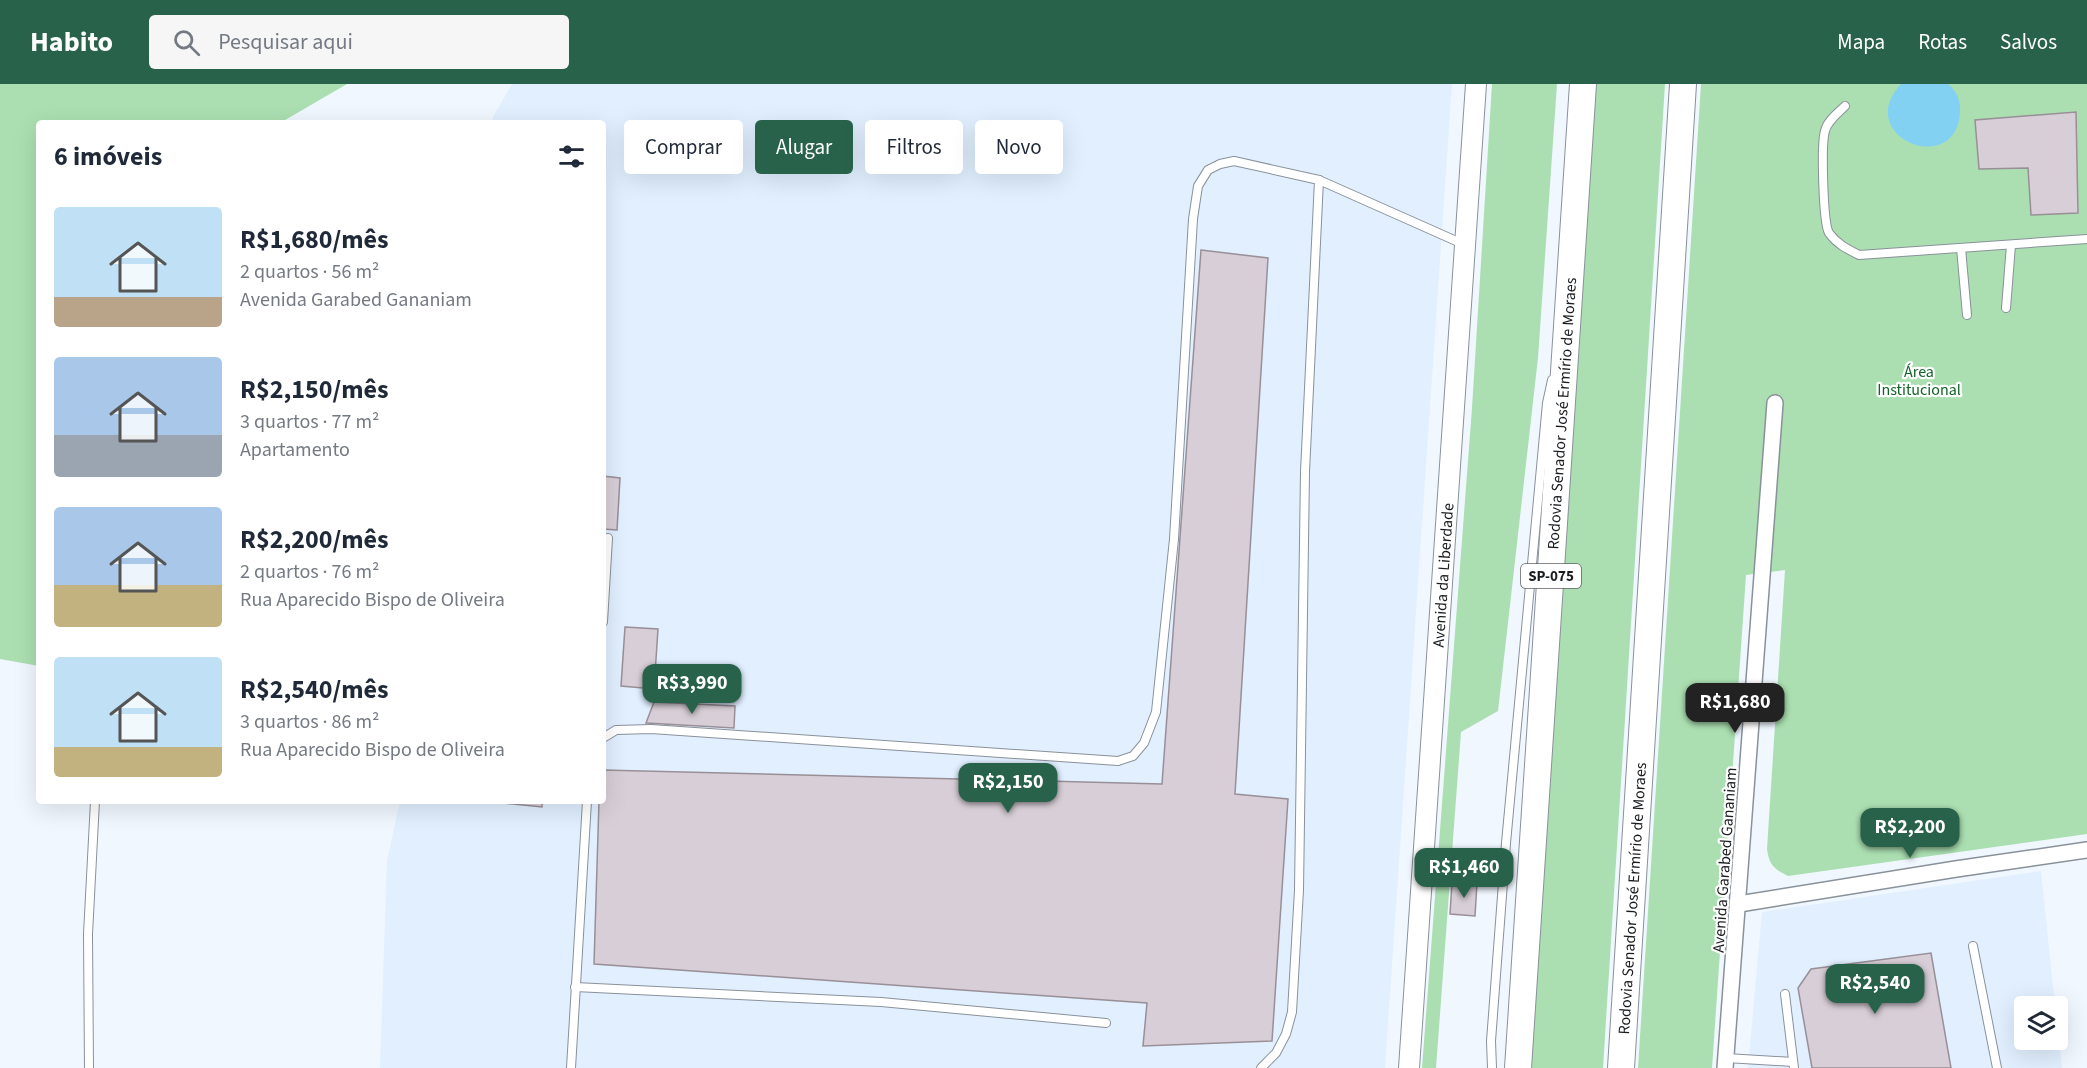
<!DOCTYPE html>
<html lang="pt">
<head>
<meta charset="utf-8">
<style>
  :root { --surface:#fff; --page:#f6f6f7; --text:#1f2937; --muted:#747a83; --accent:#29624a }
  body { margin:0; font-family:"Source Sans 3",sans-serif; background:var(--page); color:var(--text); height:100vh; display:flex; flex-direction:column; font-size:22px; white-space:nowrap }
  * { box-sizing:border-box; margin:0 }
  p { font-size:20px; color:var(--muted) }
  .icon { flex:none; width:33px; height:33px; fill:none; stroke:currentColor; stroke-width:2; stroke-linecap:round; stroke-linejoin:round }
  .map { position:relative; flex:1; overflow:hidden }
  .drawer { position:absolute; left:36px; top:36px; width:570px; height:684px; display:flex; flex-direction:column; background:var(--surface); border-radius:6px; box-shadow:0 6px 24px #0002 }
  .drawer>* { flex:none }
  .top-card { position:absolute; left:624px; top:36px; width:570px; height:54px; display:flex; gap:12px }
  .buttons { position:absolute; left:2014px; top:912px; display:grid; gap:12px }
  .buttons a { display:grid; place-items:center; width:54px; height:54px; border-radius:6px; background:var(--surface); box-shadow:0 6px 24px #0002; font-size:30px }
  .price { position:absolute; translate:-50% -51px; padding:0 14px; border-radius:12px; background:var(--accent); color:#fff; font-size:20px; line-height:39px; filter:drop-shadow(0 2px 3px #0008) }
  .price::after { content:''; position:absolute; left:50%; top:36px; width:18px; height:14px; margin-left:-9px; background:inherit; clip-path:polygon(0 0,100% 0,50% 100%) }
  .price.on { background:#222; color:#fff }
  ul { padding:0; list-style:none }
  li { display:flex; align-items:center; gap:18px; height:150px; padding:0 18px }
  li span { display:grid; place-items:center; flex:none; width:168px; height:120px; border-radius:6px; color:#555 }
  li>.icon { margin-inline-start:auto }
  span .icon { width:72px; height:72px; fill:#fffc; stroke-width:1 }
  li b { font-size:26px }
  h2 { display:flex; justify-content:space-between; align-items:center; height:72px; padding:0 18px; font-size:26px }
  .tag { padding:0 21px; border-radius:6px; background:var(--surface); box-shadow:0 6px 24px #0002; font-size:21px; line-height:54px }
  .tag.on { background:var(--accent); color:#fff }
  header { display:flex; align-items:center; gap:36px; box-sizing:border-box; height:84px; padding:0 30px; background:var(--accent); color:#fff }
  header strong { font-size:28px }
  nav { display:flex; gap:33px; margin-inline-start:auto; font-size:21px }
  .search { width:420px; height:54px; background:var(--page); display:flex; align-items:center; gap:15px; box-sizing:border-box; padding:0 21px; border-radius:6px; color:var(--muted); font-size:22px }
  .map>svg:first-child { display:block }
  .built { fill:#e1efff }
  .green { fill:#abdfb1 }
  .water { fill:#83d1f2 }
  .building { fill:#d8ced7; stroke:#988f97; stroke-width:1.5 }
  .lines { fill:none; stroke-linecap:round; stroke-linejoin:round }
  .lane-casing { stroke:#89919a; stroke-width:10 }
  .street-casing { stroke:#89919a; stroke-width:18 }
  .secondary-casing { stroke:#89919a; stroke-width:22 }
  .highway-casing { stroke:#89919a; stroke-width:28 }
  .lane { stroke:#fff; stroke-width:8 }
  .street { stroke:#fff; stroke-width:15 }
  .secondary { stroke:#fff; stroke-width:20 }
  .highway { stroke:#fff; stroke-width:26 }
  .labels { text-anchor:middle; stroke-width:4.5; stroke-linejoin:round; paint-order:stroke }
  .shield { fill:#fff; stroke:#5f6163; stroke-width:1.5 }
  .shield-label { font-size:15px; font-weight:bold; fill:#1a1d20 }
  .park-label { font-size:16px; fill:#126327; stroke:#fff }
  .street-label { font-size:16px; fill:#1a1d20; stroke:#fff }
</style>
</head>
<body>
<header>
<strong>Habito</strong>
<div class="search"><svg class="icon" aria-label="search" viewBox="0 0 24 24"><circle cx="10" cy="10" r="6"/><path d="M15 15l6 6"/></svg>Pesquisar aqui</div>
<nav><a>Mapa</a><a>Rotas</a><a>Salvos</a></nav>
</header>
<div class="map">
<svg width="2087" height="984" viewBox="0 0 2087 984">
  <rect width="100%" height="100%" fill="#f0f7ff"/>
  <g class="built">
    <polygon points="512,0 1452,0 1385,984 380,984 387,777 400,717 603,717 603,39 492,39 493,33"/>
    <polygon points="2041,787 2055,922 2025,922 2025,956 2058,956 2058,947 2062,984 1748,984 1762,828"/>
  </g>
  <g class="green">
    <polygon points="0,0 347,0 280,39 39,39 39,582 0,575"/>
    <polygon points="1492,0 1557,0 1538,274 1498,627 1461,648 1436,984 1422,984 1472,324"/>
    <polygon points="1593,0 1665,0 1603,984 1530,984"/>
    <path d="M1701,0H2087V750L1788,792C1774,785 1769,781 1767,765L1785,486L1746,491L1712,984H1638Z"/>
  </g>
  <path class="water" d="M1901,0H1948C1957,7 1961,18 1960,29C1955,95 1852,52 1901,0Z"/>
  <g class="building">
    <polygon points="2076,28 2078,129 2031,131 2028,84 1979,85 1975,36"/>
    <polygon points="1201,166 1268,174 1235,710 1288,715 1272,957 1143,962 1147,919 594,880 599,717 603,717 603,686 1162,700"/>
    <polygon points="603,392 620,394 617,446 603,445"/>
    <polygon points="625,543 658,545 654,605 621,602"/>
    <polygon points="654,618 735,622 734,644 646,639"/>
    <polygon points="485,717 542,717 542,723"/>
    <polygon points="1452,798 1477,799 1475,832 1450,830"/>
    <polygon points="1931,869 1951,984 1812,984 1798,904 1811,885"/>
  </g>
  <g class="lines">
    <defs>
      <g id="lane">
        <path d="M1845,22C1838,29 1827,37 1825,47C1821,60 1823,139 1829,149C1837,160 1847,165 1859,171L2087,155"/>
        <polyline points="1319,96 1463,160"/>
        <polyline points="1961,164 1967,231"/>
        <polyline points="2006,224 2011,161"/>
        <polyline points="603,538 608,454"/>
        <polyline points="603,654 616,646 651,645 1118,677 1133,672 1144,659 1156,628 1174,455 1193,135 1198,102 1208,86 1220,80 1234,77 1319,96 1305,388 1299,806 1292,928 1286,950 1276,969 1261,984"/>
        <polyline points="1973,862 1997,984"/>
        <polyline points="575,903 881,918 1106,939"/>
        <polyline points="1785,910 1794,984"/>
        <polyline points="1726,974 1793,978"/>
        <polyline points="89,984 88,850 95,717"/>
        <polyline points="571,984 587,717"/>
        <polyline points="1492,984 1491,957 1506,759 1547,319 1552,296"/>
      </g>
      <g id="street">
        <polyline points="1739,820 1956,785 2087,766"/>
        <polyline points="1725,984 1775,319"/>
      </g>
      <g id="secondary">
        <path id="s1" d="M1409,984L1476,0"/>
      </g>
      <g id="highway">
        <path id="s2" d="M1518,984L1583,0"/>
        <path id="s3" d="M1621,984L1683,0"/>
      </g>
    </defs>
    <use href="#lane" class="lane-casing"/>
    <use href="#street" class="street-casing"/>
    <use href="#secondary" class="secondary-casing"/>
    <use href="#highway" class="highway-casing"/>
    <use href="#lane" class="lane"/>
    <use href="#street" class="street"/>
    <use href="#secondary" class="secondary"/>
    <use href="#highway" class="highway"/>
  </g>
  <g class="labels">
    <rect class="shield" x="1521" y="480" width="60" height="24" rx="4.5"/>
    <g class="shield-label">
      <text x="1551" y="497">SP-075</text>
    </g>
    <g class="park-label">
      <text x="1919" y="293">Área<tspan x="1919" dy="18">Institucional</tspan></text>
    </g>
    <g class="street-label">
      <text dy="6" stroke="none"><textPath href="#s2" startOffset="656">Rodovia Senador José Ermírio de Moraes</textPath></text>
      <text dy="6" stroke="none"><textPath href="#s1" startOffset="494">Avenida da Liberdade</textPath></text>
      <text transform="translate(1724 776) rotate(-86)" y="6">Avenida Garabed Gananiam</text>
      <text dy="6" stroke="none"><textPath href="#s3" startOffset="170">Rodovia Senador José Ermírio de Moraes</textPath></text>
    </g>
  </g>
</svg>
<div class="buttons">
<a><svg class="icon" aria-label="layers" viewBox="0 0 24 24"><path d="M12 4l9 5-9 5-9-5zM3 14l9 5 9-5"/></svg></a>
</div>
<b class="price" style="left:692px;top:631px">R$3,990</b>
<b class="price on" style="left:1735px;top:650px">R$1,680</b>
<b class="price" style="left:1008px;top:730px">R$2,150</b>
<b class="price" style="left:1910px;top:775px">R$2,200</b>
<b class="price" style="left:1464px;top:815px">R$1,460</b>
<b class="price" style="left:1875px;top:931px">R$2,540</b>
<div class="top-card">
<a class="tag">Comprar</a>
<a class="tag on">Alugar</a>
<a class="tag">Filtros</a>
<a class="tag">Novo</a>
</div>
<section class="drawer">
<h2>6 imóveis<svg class="icon" aria-label="filters" viewBox="0 0 24 24"><path d="M4 7h16M4 17h16"/><circle cx="9" cy="7" r="2"/><circle cx="15" cy="17" r="2"/></svg></h2>
<ul>
<li><span style="background:linear-gradient(#bfe0f5 75%,#b9a48a 0)"><svg class="icon" aria-label="home" viewBox="0 0 24 24"><path d="M3 11l9-7 9 7M6 9v11h12V9"/></svg></span><div><b>R$1,680/mês</b><p>2 quartos · 56 m²</p><p>Avenida Garabed Gananiam</p></div></li>
<li><span style="background:linear-gradient(#a9c7e8 65%,#9aa5b1 0)"><svg class="icon" aria-label="home" viewBox="0 0 24 24"><path d="M3 11l9-7 9 7M6 9v11h12V9"/></svg></span><div><b>R$2,150/mês</b><p>3 quartos · 77 m²</p><p>Apartamento</p></div></li>
<li><span style="background:linear-gradient(#a9c7e8 65%,#c2b280 0)"><svg class="icon" aria-label="home" viewBox="0 0 24 24"><path d="M3 11l9-7 9 7M6 9v11h12V9"/></svg></span><div><b>R$2,200/mês</b><p>2 quartos · 76 m²</p><p>Rua Aparecido Bispo de Oliveira</p></div></li>
<li><span style="background:linear-gradient(#bfe0f5 75%,#c2b280 0)"><svg class="icon" aria-label="home" viewBox="0 0 24 24"><path d="M3 11l9-7 9 7M6 9v11h12V9"/></svg></span><div><b>R$2,540/mês</b><p>3 quartos · 86 m²</p><p>Rua Aparecido Bispo de Oliveira</p></div></li>
</ul>
</section>
</div>
</body>
</html>
